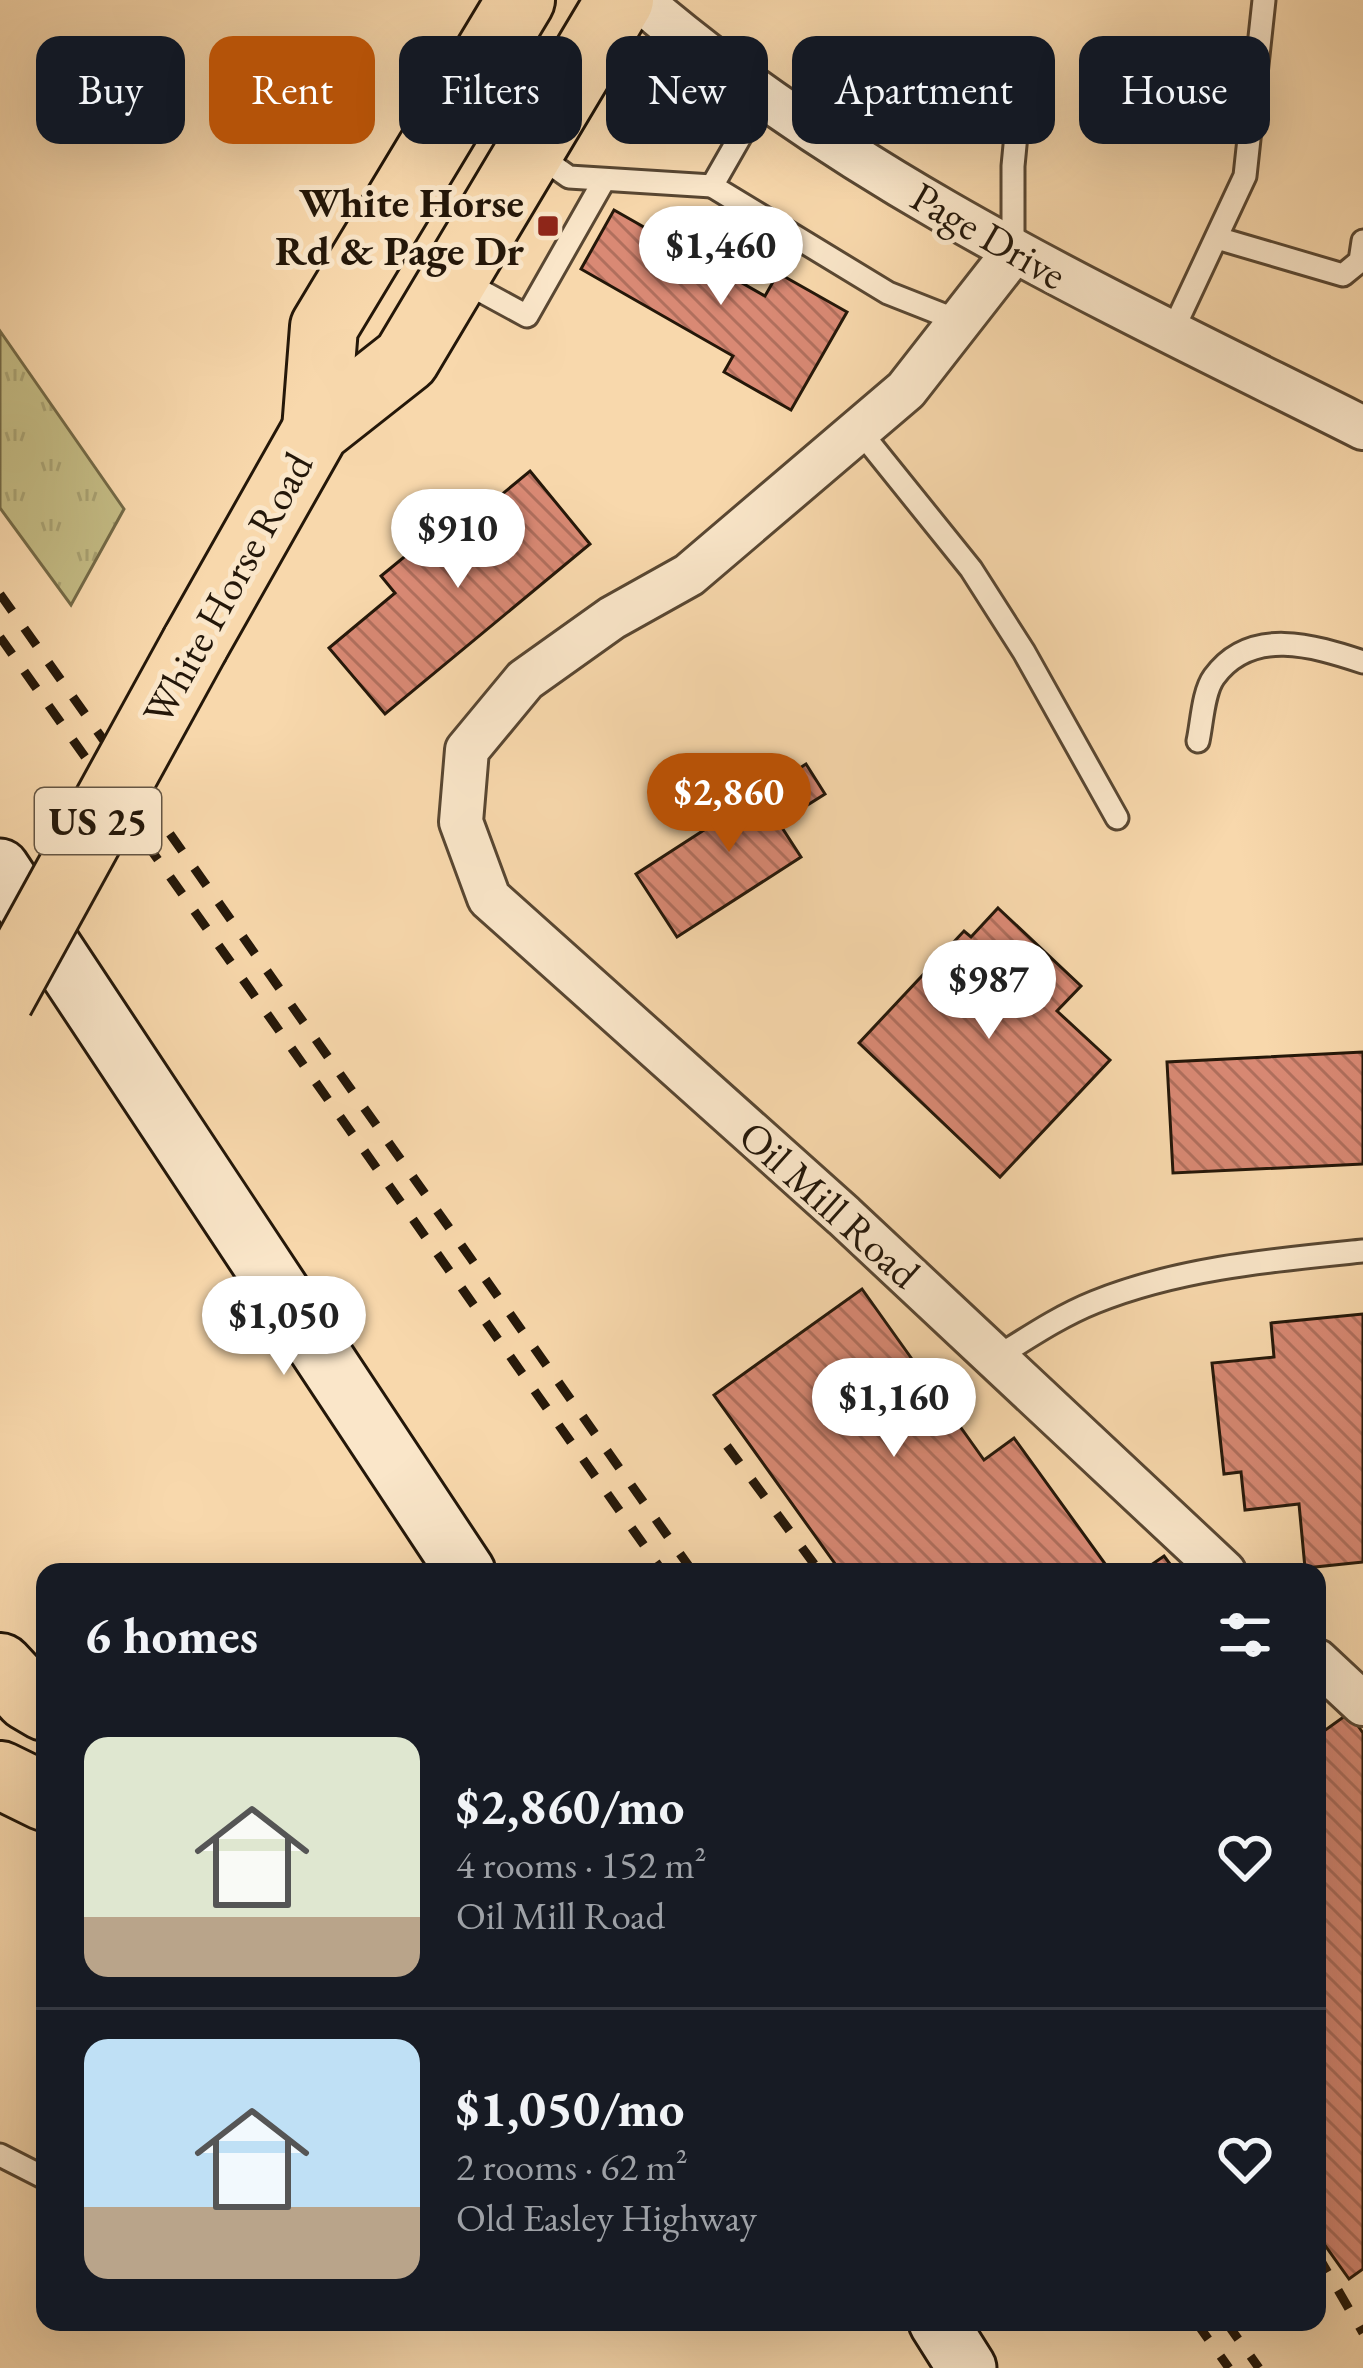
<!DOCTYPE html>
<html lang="en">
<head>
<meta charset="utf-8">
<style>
  :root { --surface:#171b24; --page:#242831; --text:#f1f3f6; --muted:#9ea1a6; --line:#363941; --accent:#b45309 }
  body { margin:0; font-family:"EB Garamond",serif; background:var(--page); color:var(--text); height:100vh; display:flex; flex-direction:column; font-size:45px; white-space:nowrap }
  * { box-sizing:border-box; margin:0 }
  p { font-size:39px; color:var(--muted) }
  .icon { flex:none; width:66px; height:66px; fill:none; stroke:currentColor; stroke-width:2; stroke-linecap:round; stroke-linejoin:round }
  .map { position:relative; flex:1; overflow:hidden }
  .panel { position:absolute; left:36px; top:1563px; width:1290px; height:768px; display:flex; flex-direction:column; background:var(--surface); border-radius:24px; box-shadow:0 12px 48px #0002 }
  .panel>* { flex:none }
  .banner { position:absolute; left:36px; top:36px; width:1293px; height:108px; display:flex; gap:24px }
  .price { position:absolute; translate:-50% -102px; padding:0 27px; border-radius:42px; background:#fff; color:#222; font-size:39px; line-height:78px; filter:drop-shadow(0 3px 6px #0008) }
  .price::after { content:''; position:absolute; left:50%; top:72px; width:36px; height:27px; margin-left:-18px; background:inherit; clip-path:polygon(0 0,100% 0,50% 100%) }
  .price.selected { background:var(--accent); color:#fff }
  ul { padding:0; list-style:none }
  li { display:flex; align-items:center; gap:36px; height:300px; padding:0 48px }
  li+li { border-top:3px solid var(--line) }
  li span { display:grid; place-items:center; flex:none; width:336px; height:240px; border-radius:24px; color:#555 }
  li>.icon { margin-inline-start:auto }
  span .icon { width:144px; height:144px; fill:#fffc; stroke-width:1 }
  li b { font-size:51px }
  h2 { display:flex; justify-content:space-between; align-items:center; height:144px; padding:0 48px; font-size:51px }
  .pill { padding:0 42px; border-radius:24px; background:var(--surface); box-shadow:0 12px 48px #0002; font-size:42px; line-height:108px }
  .pill.selected { background:var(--accent); color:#fff }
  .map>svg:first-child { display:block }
  .grass { fill:url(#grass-tufts); stroke:#746a47; stroke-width:3 }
  .building { fill:url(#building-back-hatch); stroke:#241709; stroke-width:3 }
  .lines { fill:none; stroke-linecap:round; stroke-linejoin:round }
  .lane-casing { stroke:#594732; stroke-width:27 }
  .street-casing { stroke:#594732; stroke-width:48 }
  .secondary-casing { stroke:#241709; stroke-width:63 }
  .highway-casing { stroke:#241709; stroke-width:72 }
  .lane { stroke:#fae6c9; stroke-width:21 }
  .street { stroke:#fae6c9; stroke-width:42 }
  .secondary { stroke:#fae6c9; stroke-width:57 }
  .highway { stroke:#f8d8ac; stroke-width:66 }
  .rail { stroke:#241709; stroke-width:9; stroke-dasharray:21 21; stroke-linecap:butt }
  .highway-bridge-casing { stroke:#241709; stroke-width:72; stroke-linecap:butt }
  .highway-bridge { stroke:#f8d8ac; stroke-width:66 }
  .poi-dot { fill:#8f2418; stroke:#fae6c9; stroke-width:4.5 }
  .labels { text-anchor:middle; stroke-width:10; stroke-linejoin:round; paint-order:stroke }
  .shield { fill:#fae6c9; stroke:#645543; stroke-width:3 }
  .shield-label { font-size:39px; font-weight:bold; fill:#241709 }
  .poi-label { font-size:42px; font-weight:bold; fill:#241709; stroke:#fae6c9; text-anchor:end }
  .street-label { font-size:42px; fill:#241709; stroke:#fae6c9 }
</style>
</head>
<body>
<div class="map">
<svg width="1363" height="2368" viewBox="0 0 1363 2368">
  <defs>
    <pattern id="grass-tufts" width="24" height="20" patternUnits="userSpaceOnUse" patternTransform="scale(3)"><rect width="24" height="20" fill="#c4bc85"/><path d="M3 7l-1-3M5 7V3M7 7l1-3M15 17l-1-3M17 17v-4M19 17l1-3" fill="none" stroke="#a8a172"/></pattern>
    <pattern id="building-back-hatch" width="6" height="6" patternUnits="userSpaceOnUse" patternTransform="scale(3)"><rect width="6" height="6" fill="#d98974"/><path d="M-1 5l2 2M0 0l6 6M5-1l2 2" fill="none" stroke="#b06f5d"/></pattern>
  </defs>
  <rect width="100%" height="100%" fill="#f8d8ac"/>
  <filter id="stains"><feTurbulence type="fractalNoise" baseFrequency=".00167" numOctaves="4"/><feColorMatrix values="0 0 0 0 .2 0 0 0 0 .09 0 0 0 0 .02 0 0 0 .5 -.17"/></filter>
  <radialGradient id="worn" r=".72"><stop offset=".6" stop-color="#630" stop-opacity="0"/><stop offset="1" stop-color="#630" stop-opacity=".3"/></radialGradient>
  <polygon class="grass" points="0,331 124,509 71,605 0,508"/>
  <g class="building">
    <polygon points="614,210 765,296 778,273 847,312 791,410 724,372 733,356 581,269"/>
    <polygon points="530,471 590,544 385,714 329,648 395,593 381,576 415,548 424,559"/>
    <polygon points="806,764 825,794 779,823 801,857 677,937 636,874"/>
    <polygon points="998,908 1081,986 1057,1011 1110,1060 1000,1177 859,1043 964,931 971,937"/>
    <polygon points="1363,1052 1363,1164 1173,1173 1167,1062"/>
    <polygon points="862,1289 984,1460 1014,1438 1111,1572 841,1572 714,1395"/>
    <polygon points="1363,1314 1363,1562 1305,1568 1299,1504 1245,1510 1241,1472 1224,1474 1212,1363 1274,1357 1271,1323"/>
    <polygon points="1164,1556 1176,1572 1141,1572"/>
    <polygon points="1349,1713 1363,1733 1363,2269 1349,2279 1317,2234 1317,1736"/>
  </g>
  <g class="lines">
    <defs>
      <g id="lane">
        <polyline points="764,95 712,186 888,293 959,321"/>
        <polyline points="535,153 569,177 712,186"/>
        <polyline points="1217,238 1343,275 1360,261 1363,241"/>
        <polyline points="1013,253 1013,166 1023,62"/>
        <polyline points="459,279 527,316 603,182"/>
        <polyline points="1172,332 1245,176 1264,0"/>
        <polyline points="859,430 971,569 1024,652 1117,818"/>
        <path d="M1198,741C1202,723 1203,692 1214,677C1251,626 1314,646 1363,662"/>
        <path d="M997,1357C1029,1337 1060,1316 1095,1302C1179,1268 1274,1260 1363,1251"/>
        <polyline points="0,2155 45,2178"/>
      </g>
      <g id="street">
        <path d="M640,0C855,185 1112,302 1363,428"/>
        <polyline points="1013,253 906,390 689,575 612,618 525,680 467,750 461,822 489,898 844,1216 1224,1572"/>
        <polyline points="1317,1661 1363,1704"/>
      </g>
      <g id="secondary">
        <polyline points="0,868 466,1572"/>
        <polyline points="938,2322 967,2368"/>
      </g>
      <g id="highway">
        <polyline points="316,430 324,327 521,0"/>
        <polyline points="195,644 316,430 406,359 620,0"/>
        <polyline points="0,1667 28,1697 45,1707"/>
        <polyline points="0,1775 45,1797"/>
      </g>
    </defs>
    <use href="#lane" class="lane-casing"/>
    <use href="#street" class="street-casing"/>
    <use href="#secondary" class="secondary-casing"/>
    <use href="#highway" class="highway-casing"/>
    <use href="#lane" class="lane"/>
    <use href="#street" class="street"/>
    <use href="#secondary" class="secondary"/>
    <use href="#highway" class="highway"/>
    <g class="rail">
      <polyline points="0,594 693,1572"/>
      <polyline points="0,637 663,1572"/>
      <polyline points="727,1446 820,1572"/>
      <polyline points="1317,2254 1363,2333"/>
      <polyline points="1196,2322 1229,2368"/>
      <polyline points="1226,2322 1259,2368"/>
    </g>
    <defs>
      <polyline id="highway-bridge" points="0,999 195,644"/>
    </defs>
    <use href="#highway-bridge" class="highway-bridge-casing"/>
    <use href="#highway-bridge" class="highway-bridge"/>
  </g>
  <rect class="poi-dot" x="536" y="214" width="24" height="24" rx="6"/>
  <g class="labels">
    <rect class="shield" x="35" y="788" width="126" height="66" rx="9"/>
    <g class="shield-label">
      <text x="98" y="835">US 25</text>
    </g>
    <g class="poi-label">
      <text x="524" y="217">White Horse<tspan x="524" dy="48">Rd &amp; Page Dr</tspan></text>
    </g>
    <g class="street-label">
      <text transform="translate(989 235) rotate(30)" y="15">Page Drive</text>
      <text transform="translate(227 588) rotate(-61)" y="15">White Horse Road</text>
      <text transform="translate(830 1204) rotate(42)" y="15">Oil Mill Road</text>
    </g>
  </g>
  <rect width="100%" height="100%" filter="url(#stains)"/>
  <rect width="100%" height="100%" fill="url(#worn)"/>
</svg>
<b class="price" style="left:721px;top:308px">$1,460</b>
<b class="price" style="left:458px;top:591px">$910</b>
<b class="price selected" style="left:729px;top:855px">$2,860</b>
<b class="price" style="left:989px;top:1042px">$987</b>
<b class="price" style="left:284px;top:1378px">$1,050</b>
<b class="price" style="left:894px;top:1460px">$1,160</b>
<div class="banner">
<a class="pill">Buy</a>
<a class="pill selected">Rent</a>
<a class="pill">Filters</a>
<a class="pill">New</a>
<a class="pill">Apartment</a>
<a class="pill">House</a>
</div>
<section class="panel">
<h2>6 homes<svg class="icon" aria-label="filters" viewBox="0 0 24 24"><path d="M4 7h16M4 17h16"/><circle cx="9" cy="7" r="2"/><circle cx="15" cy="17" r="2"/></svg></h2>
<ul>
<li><span style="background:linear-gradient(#dfe7d0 75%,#b9a48a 0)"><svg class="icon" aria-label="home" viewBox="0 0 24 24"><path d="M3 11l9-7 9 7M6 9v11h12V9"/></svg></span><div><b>$2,860/mo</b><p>4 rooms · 152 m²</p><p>Oil Mill Road</p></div><svg class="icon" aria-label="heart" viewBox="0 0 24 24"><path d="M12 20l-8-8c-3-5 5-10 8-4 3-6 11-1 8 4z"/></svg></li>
<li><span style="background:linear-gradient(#bfe0f5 70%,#b9a48a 0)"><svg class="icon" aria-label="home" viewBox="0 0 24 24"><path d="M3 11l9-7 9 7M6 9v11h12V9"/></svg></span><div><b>$1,050/mo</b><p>2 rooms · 62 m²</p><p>Old Easley Highway</p></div><svg class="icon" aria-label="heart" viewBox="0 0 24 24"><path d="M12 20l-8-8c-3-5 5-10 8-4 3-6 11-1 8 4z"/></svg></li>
</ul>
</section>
</div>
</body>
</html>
